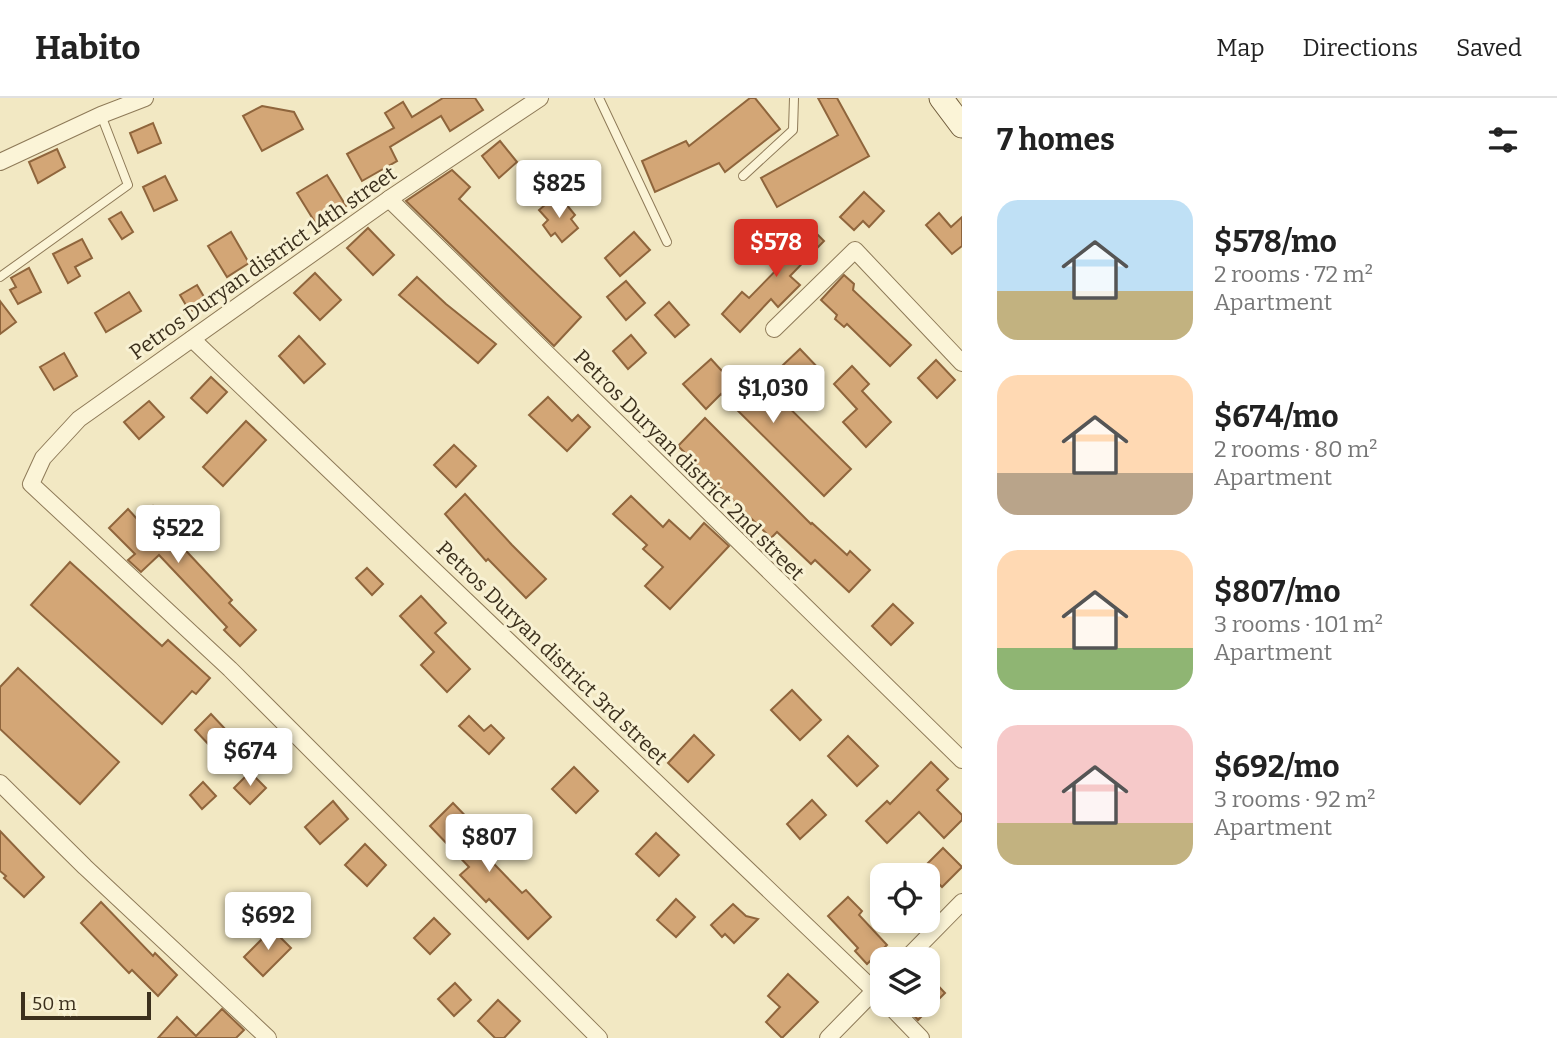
<!DOCTYPE html>
<html lang="en">
<head>
<meta charset="utf-8">
<style>
  :root { --surface:#fff; --page:#f6f6f6; --text:#222; --muted:#767676; --line:#e0e0e0; --accent:#d93025 }
  body { margin:0; font-family:Bitter,serif; background:var(--page); color:var(--text); height:100vh; display:flex; flex-direction:column; font-size:26px; white-space:nowrap }
  * { box-sizing:border-box; margin:0 }
  p { font-size:23px; color:var(--muted) }
  .icon { flex:none; width:38px; height:38px; fill:none; stroke:currentColor; stroke-width:2; stroke-linecap:round; stroke-linejoin:round }
  .map { position:relative; flex:1; overflow:hidden }
  .drawer { display:flex; flex-direction:column; background:var(--surface); width:595px }
  .drawer>* { flex:none }
  .controls { position:absolute; left:870px; top:765px; display:grid; gap:14px }
  .controls a { display:grid; place-items:center; width:70px; height:70px; border-radius:14px; background:var(--surface); box-shadow:0 4px 10px #0003; font-size:35px }
  .scale { position:absolute; left:21px; bottom:18px; width:130px; box-sizing:border-box; padding-left:7px; border:4px solid #3c301d; border-top:0; font-size:19px; line-height:24px; white-space:nowrap; color:#3c301d; -webkit-text-stroke:5px #f8f1d3; paint-order:stroke }
  .price { position:absolute; translate:-50% -60px; padding:0 16px; border-radius:7px; background:#fff; color:#222; font-size:23px; line-height:46px; filter:drop-shadow(0 2px 4px #0008) }
  .price::after { content:''; position:absolute; left:50%; top:42px; width:21px; height:16px; margin-left:-10px; background:inherit; clip-path:polygon(0 0,100% 0,50% 100%) }
  .price.selected { background:var(--accent); color:#fff }
  ul { padding:0; list-style:none }
  li { display:flex; align-items:center; gap:21px; height:175px; padding:0 35px }
  li span { display:grid; place-items:center; flex:none; width:196px; height:140px; border-radius:21px; color:#555 }
  li>.icon { margin-inline-start:auto }
  span .icon { width:84px; height:84px; fill:#fffc; stroke-width:1 }
  li b { font-size:30px }
  h2 { display:flex; justify-content:space-between; align-items:center; height:84px; padding:0 35px; font-size:30px }
  header { display:flex; align-items:center; gap:42px; box-sizing:border-box; height:98px; padding:0 35px; background:var(--surface); border-bottom:2px solid var(--line) }
  header strong { font-size:33px }
  nav { display:flex; gap:38px; margin-inline-start:auto; font-size:24px }
  main { display:flex; flex:1; min-height:0 }
  .map>svg:first-child { display:block }
  .building { fill:#d3a676; stroke:#8f653c; stroke-width:2 }
  .lines { fill:none; stroke-linecap:round; stroke-linejoin:round }
  .lane-casing { stroke:#8e7a58; stroke-width:10 }
  .street-casing { stroke:#8e7a58; stroke-width:18 }
  .secondary-casing { stroke:#6f5b3b; stroke-width:25 }
  .lane { stroke:#fbf4d7; stroke-width:8 }
  .street { stroke:#fbf4d7; stroke-width:16 }
  .secondary { stroke:#fbf4d7; stroke-width:23 }
  .labels { text-anchor:middle; stroke-width:6; stroke-linejoin:round; paint-order:stroke }
  .street-label { font-size:21px; fill:#3c301d; stroke:#f8f1d3 }
</style>
</head>
<body>
<header>
<strong>Habito</strong>
<nav><a>Map</a><a>Directions</a><a>Saved</a></nav>
</header>
<main>
<div class="map">
<svg width="962" height="940" viewBox="0 0 962 940">
  <rect width="100%" height="100%" fill="#f2e8c3"/>
  <g class="building">
    <polygon points="443,0 475,0 483,12 450,33 441,18 390,49 397,63 362,83 347,56 394,30 385,15 403,4 412,19"/>
    <polygon points="750,0 755,0 780,31 725,74 719,65 655,94 642,63 686,43 689,48"/>
    <polygon points="818,0 837,0 869,58 777,109 761,80 838,37"/>
    <polygon points="262,8 294,14 303,31 262,53 243,18"/>
    <polygon points="153,25 161,45 138,55 130,35"/>
    <polygon points="500,43 517,64 499,80 482,58"/>
    <polygon points="57,51 65,69 38,85 29,64"/>
    <polygon points="452,72 470,89 459,101 581,219 554,248 406,103"/>
    <polygon points="327,77 346,108 316,126 297,95"/>
    <polygon points="165,78 177,102 154,113 143,89"/>
    <polygon points="864,94 884,113 869,129 863,123 854,132 840,119"/>
    <polygon points="552,101 560,111 566,106 575,117 571,121 578,130 562,144 555,135 551,138 543,127 548,122 539,112"/>
    <polygon points="121,114 133,134 122,141 109,121"/>
    <polygon points="939,115 951,129 962,119 962,148 952,156 926,127"/>
    <polygon points="804,123 824,143 790,178 800,187 778,209 771,201 740,234 722,216 742,194 749,200 790,158 780,148"/>
    <polygon points="368,130 394,157 373,177 347,150"/>
    <polygon points="231,134 249,165 227,179 208,148"/>
    <polygon points="634,134 650,152 620,178 605,160"/>
    <polygon points="82,141 92,160 75,169 80,178 68,185 53,156"/>
    <polygon points="29,170 41,194 18,206 10,192 16,189 11,180"/>
    <polygon points="315,175 341,202 320,222 294,195"/>
    <polygon points="844,177 854,186 853,192 911,247 890,268 847,226 844,229 835,221 837,217 821,202"/>
    <polygon points="417,179 446,206 496,246 478,265 399,197"/>
    <polygon points="626,183 645,205 626,222 607,199"/>
    <polygon points="197,187 207,204 190,214 180,197"/>
    <polygon points="129,194 141,213 106,234 95,215"/>
    <polygon points="0,203 16,224 0,236"/>
    <polygon points="669,204 689,227 675,239 655,217"/>
    <polygon points="631,237 646,255 628,271 613,253"/>
    <polygon points="299,238 325,266 304,285 279,258"/>
    <polygon points="800,251 822,274 806,291 783,267"/>
    <polygon points="64,255 77,278 54,292 40,269"/>
    <polygon points="711,261 742,295 758,279 851,371 824,398 721,296 706,311 683,286"/>
    <polygon points="936,262 955,282 937,300 918,280"/>
    <polygon points="852,268 869,286 862,293 891,324 866,349 843,324 857,311 834,286"/>
    <polygon points="211,279 227,294 207,315 191,300"/>
    <polygon points="548,299 572,323 578,317 590,329 567,353 529,317"/>
    <polygon points="149,303 164,319 139,341 124,324"/>
    <polygon points="705,320 811,426 812,425 847,457 850,453 870,472 849,494 815,462 811,466 777,434 771,440 678,348"/>
    <polygon points="246,323 266,342 223,388 203,369"/>
    <polygon points="454,347 476,368 456,389 434,367"/>
    <polygon points="465,396 512,447 546,481 526,500 488,461 486,463 445,416"/>
    <polygon points="631,398 663,429 669,422 690,441 704,425 729,448 670,511 645,488 663,469 643,451 647,447 613,416"/>
    <polygon points="153,408 180,437 175,441 232,502 229,505 256,532 240,548 224,532 227,529 159,457 141,474 128,462 135,456 109,430 128,411 138,422"/>
    <polygon points="70,464 162,548 168,542 210,580 196,596 192,593 162,626 31,507"/>
    <polygon points="367,470 383,486 372,497 356,480"/>
    <polygon points="421,498 446,525 435,535 470,571 447,594 421,567 434,554 400,518"/>
    <polygon points="893,506 913,525 891,547 872,528"/>
    <polygon points="18,570 119,664 80,706 0,631 0,589"/>
    <polygon points="792,592 821,622 800,642 771,612"/>
    <polygon points="211,616 227,633 211,649 195,632"/>
    <polygon points="469,618 484,633 491,627 504,640 489,656 459,628"/>
    <polygon points="694,637 714,657 688,684 668,665"/>
    <polygon points="848,638 878,668 857,688 828,658"/>
    <polygon points="264,639 279,655 265,669 250,653"/>
    <polygon points="931,664 948,681 937,692 962,717 962,722 944,740 919,714 887,745 866,723 887,703 890,706"/>
    <polygon points="574,669 598,693 576,715 552,691"/>
    <polygon points="250,674 266,690 250,706 234,690"/>
    <polygon points="203,684 216,698 202,711 190,697"/>
    <polygon points="812,702 826,717 800,741 787,726"/>
    <polygon points="333,703 348,721 320,746 305,729"/>
    <polygon points="453,705 479,732 470,741 522,795 526,792 551,819 528,841 489,801 486,804 460,777 469,769 430,728"/>
    <polygon points="0,733 44,779 24,799 4,780 6,778 0,773"/>
    <polygon points="656,735 679,757 659,778 636,756"/>
    <polygon points="365,746 386,767 367,788 345,767"/>
    <polygon points="943,750 962,769 942,789 923,770"/>
    <polygon points="848,799 862,813 859,817 887,847 867,866 855,853 858,850 828,818"/>
    <polygon points="676,801 695,819 676,839 657,822"/>
    <polygon points="101,804 153,858 155,855 177,877 158,898 132,872 129,875 81,825"/>
    <polygon points="733,806 746,818 758,821 734,845 725,836 722,839 711,827"/>
    <polygon points="434,820 450,836 430,856 414,840"/>
    <polygon points="272,831 291,850 263,878 244,859"/>
    <polygon points="788,876 818,904 782,940 766,924 780,909 768,898"/>
    <polygon points="928,877 945,895 918,922 903,906 928,906"/>
    <polygon points="455,885 471,902 454,918 438,901"/>
    <polygon points="498,902 520,923 504,940 495,940 478,923"/>
    <polygon points="222,911 244,932 236,940 158,940 177,919 196,938"/>
  </g>
  <g class="lines">
    <defs>
      <g id="lane">
        <polyline points="599,0 667,144"/>
        <polyline points="743,78 793,32 794,0"/>
        <polyline points="0,179 128,87 101,17"/>
      </g>
      <g id="street">
        <polyline points="540,0 389,101 79,321 43,360 31,386 230,571 599,940"/>
        <polyline points="0,64 101,17 145,0"/>
        <polyline points="389,101 962,662"/>
        <polyline points="774,231 855,152 962,265"/>
        <polyline points="192,241 882,900"/>
        <polyline points="0,685 85,769 268,940"/>
        <polyline points="906,861 962,804"/>
        <polyline points="888,906 921,940"/>
        <polyline points="828,940 880,887"/>
      </g>
      <polyline id="secondary" points="941,0 962,28"/>
    </defs>
    <use href="#lane" class="lane-casing"/>
    <use href="#street" class="street-casing"/>
    <use href="#secondary" class="secondary-casing"/>
    <use href="#lane" class="lane"/>
    <use href="#street" class="street"/>
    <use href="#secondary" class="secondary"/>
  </g>
  <g class="labels">
    <g class="street-label">
      <text transform="translate(263 165) rotate(-35)" y="7">Petros Duryan district 14th street</text>
      <text transform="translate(689 367) rotate(45)" y="7">Petros Duryan district 2nd street</text>
      <text transform="translate(552 555) rotate(44)" y="7">Petros Duryan district 3rd street</text>
    </g>
  </g>
</svg>
<div class="controls">
<a><svg class="icon" aria-label="locate" viewBox="0 0 24 24"><circle cx="12" cy="12" r="6"/><path d="M12 2v4M12 18v4M2 12h4M18 12h4"/></svg></a>
<a><svg class="icon" aria-label="layers" viewBox="0 0 24 24"><path d="M12 4l9 5-9 5-9-5zM3 14l9 5 9-5"/></svg></a>
</div>
<div class="scale">50 m</div>
<b class="price" style="left:559px;top:122px">$825</b>
<b class="price selected" style="left:776px;top:181px">$578</b>
<b class="price" style="left:773px;top:327px">$1,030</b>
<b class="price" style="left:178px;top:467px">$522</b>
<b class="price" style="left:250px;top:690px">$674</b>
<b class="price" style="left:489px;top:776px">$807</b>
<b class="price" style="left:268px;top:854px">$692</b>
</div>
<section class="drawer">
<h2>7 homes<svg class="icon" aria-label="filters" viewBox="0 0 24 24"><path d="M4 7h16M4 17h16"/><circle cx="9" cy="7" r="2"/><circle cx="15" cy="17" r="2"/></svg></h2>
<ul>
<li><span style="background:linear-gradient(#bfe0f5 65%,#c2b280 0)"><svg class="icon" aria-label="home" viewBox="0 0 24 24"><path d="M3 11l9-7 9 7M6 9v11h12V9"/></svg></span><div><b>$578/mo</b><p>2 rooms · 72 m²</p><p>Apartment</p></div></li>
<li><span style="background:linear-gradient(#ffd9b3 70%,#b9a48a 0)"><svg class="icon" aria-label="home" viewBox="0 0 24 24"><path d="M3 11l9-7 9 7M6 9v11h12V9"/></svg></span><div><b>$674/mo</b><p>2 rooms · 80 m²</p><p>Apartment</p></div></li>
<li><span style="background:linear-gradient(#ffd9b3 70%,#8fb573 0)"><svg class="icon" aria-label="home" viewBox="0 0 24 24"><path d="M3 11l9-7 9 7M6 9v11h12V9"/></svg></span><div><b>$807/mo</b><p>3 rooms · 101 m²</p><p>Apartment</p></div></li>
<li><span style="background:linear-gradient(#f6c9c9 70%,#c2b280 0)"><svg class="icon" aria-label="home" viewBox="0 0 24 24"><path d="M3 11l9-7 9 7M6 9v11h12V9"/></svg></span><div><b>$692/mo</b><p>3 rooms · 92 m²</p><p>Apartment</p></div></li>
</ul>
</section>
</main>
</body>
</html>
